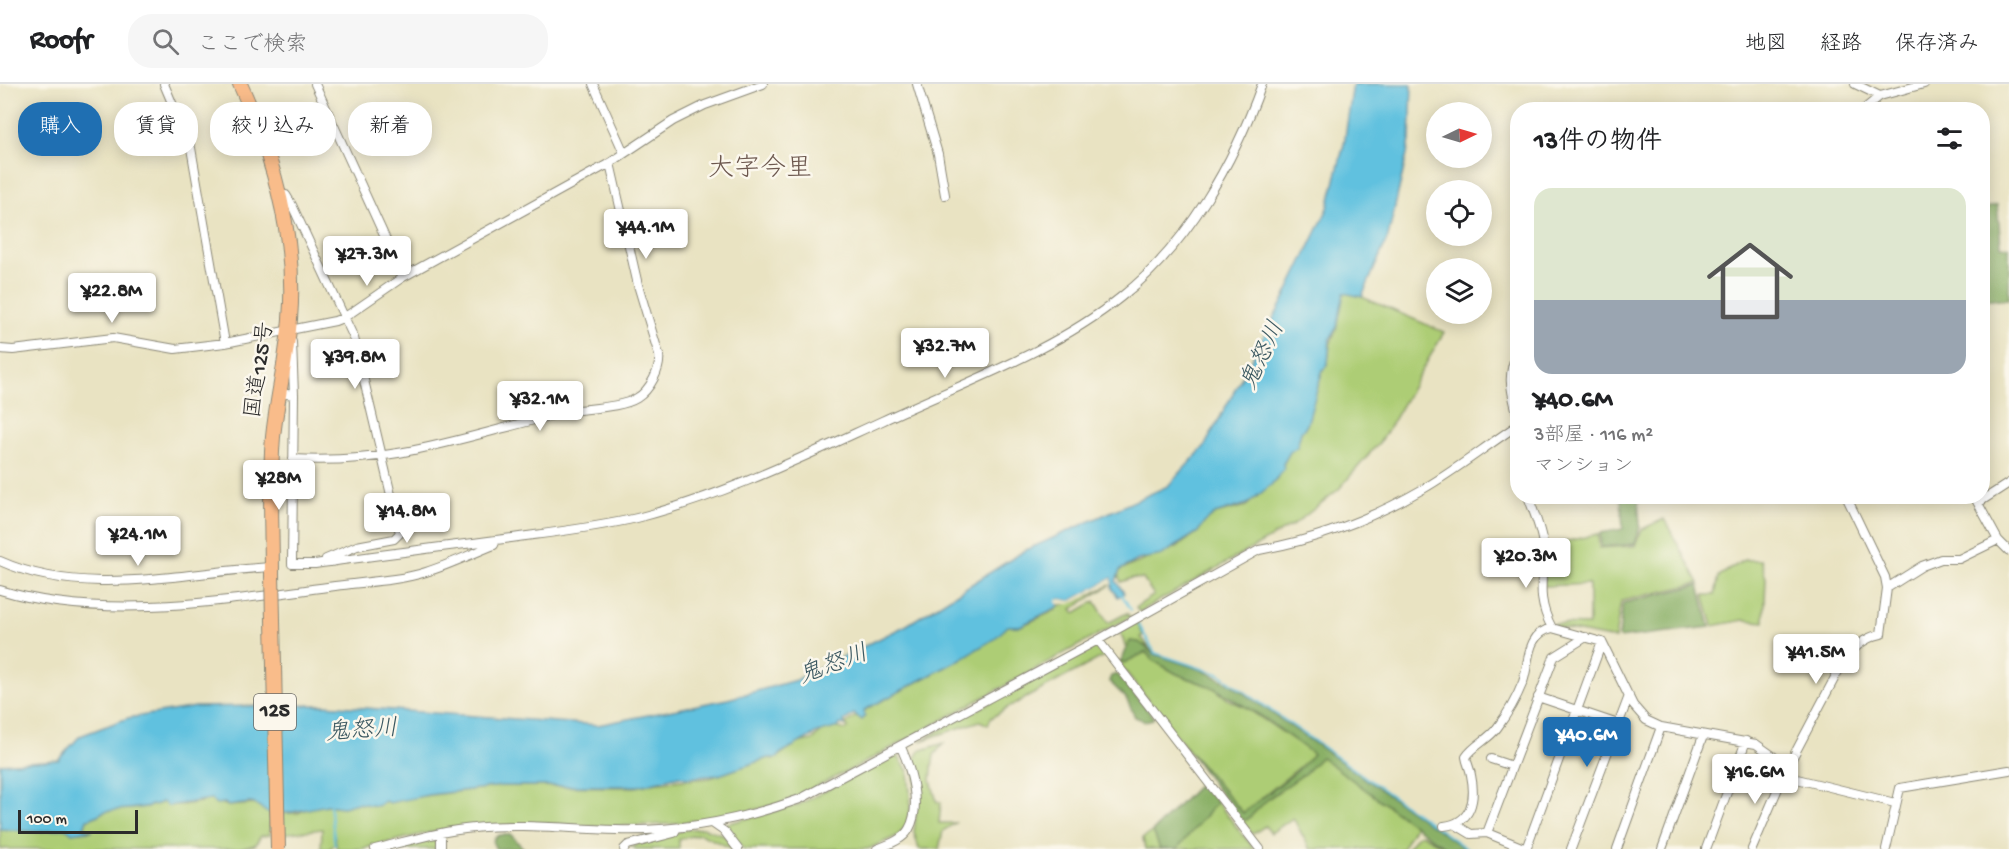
<!DOCTYPE html>
<html lang="ja">
<meta charset="utf-8">
<style>
:root{--surface:#fff;--page:#f6f6f6;--text:#202124;--muted:#757577;--line:#e0e0e0;--accent:#1f6fb2}
body{margin:0;font-family:"Gochi Hand","Klee One",sans-serif;background:var(--page);color:var(--text);height:100vh;display:flex;flex-direction:column;font-size:22px;white-space:nowrap}
*{box-sizing:border-box;margin:0}
p{font-size:20px;color:var(--muted)}
.icon{flex:none;width:33px;height:33px;fill:none;stroke:currentColor;stroke-width:2;stroke-linecap:round;stroke-linejoin:round}
.map{position:relative;flex:1;overflow:hidden}
.panel{position:absolute;left:1510px;top:18px;width:480px;height:402px;display:flex;flex-direction:column;background:var(--surface);border-radius:24px;box-shadow:0 3px 15px #0003}
.panel>*{flex:none}
.top-card{position:absolute;left:18px;top:18px;width:570px;height:54px;display:flex;gap:12px}
.needle{width:39px;rotate:85deg}
.controls{position:absolute;left:1426px;top:18px;display:grid;gap:12px}
.controls a{display:grid;place-items:center;width:66px;height:66px;border-radius:50%;background:var(--surface);box-shadow:0 3px 15px #0003;font-size:30px}
.scale{position:absolute;left:18px;bottom:15px;width:120px;box-sizing:border-box;padding-left:6px;border:3px solid #2b2b2b;border-top:0;font-size:16px;line-height:21px;white-space:nowrap;color:#2b2b2b;-webkit-text-stroke:4px #fbf7ec;paint-order:stroke}
.price{position:absolute;translate:-50% -51px;padding:0 14px;border-radius:6px;background:#fff;color:#222;font-size:20px;line-height:39px;filter:drop-shadow(0 2px 3px #0008)}
.price::after{content:'';position:absolute;left:50%;top:36px;width:18px;height:14px;margin-left:-9px;background:inherit;clip-path:polygon(0 0,100% 0,50% 100%)}
.price.active{background:var(--accent);color:#fff}
ul{padding:0;list-style:none}
li{display:grid;align-content:center;gap:12px;height:318px;padding:0 24px}
li span{display:grid;place-items:center;height:186px;border-radius:18px;color:#555}
li>.icon{margin-inline-start:auto}
span .icon{width:108px;height:108px;fill:#fffc;stroke-width:1}
li b{font-size:26px}
h2{display:flex;justify-content:space-between;align-items:center;height:72px;padding:0 24px;font-size:26px}
.pill{padding:0 21px;border-radius:24px;background:var(--surface);box-shadow:0 3px 15px #0003;font-size:21px;line-height:54px}
.pill.active{background:var(--accent);color:#fff}
header{display:flex;align-items:center;gap:36px;box-sizing:border-box;height:84px;padding:0 30px;background:var(--surface);border-bottom:2px solid var(--line)}
header strong{font-size:28px}
nav{display:flex;gap:33px;margin-inline-start:auto;font-size:21px}
.search{width:420px;height:54px;background:var(--page);display:flex;align-items:center;gap:15px;box-sizing:border-box;padding:0 21px;border-radius:24px;color:var(--muted);font-size:22px}
.map>svg:first-child{display:block}
.green{fill:#adcd75;stroke:#6c7c50;stroke-width:1.5}
.forest{fill:#8ab066;stroke:#5a6e48;stroke-width:1.5}
.water{fill:#61c1df;stroke:#467685;stroke-width:1.5}
.pier{fill:#e9e3c2}
.lines{fill:none;stroke-linecap:round;stroke-linejoin:round}
.stream{stroke:#61c1df;stroke-width:2}
.minor-casing{stroke:#8a8776;stroke-width:10}
.trunk-casing{stroke:#8a8776;stroke-width:16}
.minor{stroke:#fff;stroke-width:8}
.trunk{stroke:#f9bc8a;stroke-width:14}
.trunk-bridge-casing{stroke:#8a8776;stroke-width:16;stroke-linecap:butt}
.trunk-bridge{stroke:#f9bc8a;stroke-width:14}
.labels{text-anchor:middle;dominant-baseline:central;stroke-width:5;stroke-linejoin:round;paint-order:stroke}
.shield{fill:#fbf7ec;stroke:#696865;stroke-width:1.5}
.shield-label{font-size:21px;font-weight:bold;fill:#2b2b2b}
.street-label{font-size:22px;fill:#2b2b2b;stroke:#fbf7ec}
.water-label{font-size:24px;font-style:italic;fill:#3b5861;stroke:#fbf7ec}
.quarter-label{font-size:26px;fill:#6d584f;stroke:#fbf7ec}
</style>
<header>
<strong>Roofr</strong>
<div class="search"><svg class="icon" aria-label="search" viewBox="0 0 24 24"><circle cx="10" cy="10" r="6"/><path d="M15 15l6 6"/></svg>ここで検索</div>
<nav><a>地図</a><a>経路</a><a>保存済み</a></nav>
</header>
<div class="map">
<svg width="2009" height="765" viewBox="0 0 2009 765">
<rect width="100%" height="100%" fill="#fbf7ec"/>
<filter id="ink" filterUnits="userSpaceOnUse"><feTurbulence type="fractalNoise" baseFrequency=".0167" numOctaves="2"/><feDisplacementMap in="SourceGraphic" scale="12" xChannelSelector="R" yChannelSelector="G"/><feConvolveMatrix kernelMatrix="1 2 1 2 8 2 1 2 1" color-interpolation-filters="sRGB"/></filter>
<filter id="wash" filterUnits="userSpaceOnUse"><feTurbulence type="fractalNoise" baseFrequency=".008" numOctaves="4" result="noise"/><feDisplacementMap in="SourceGraphic" scale="24" xChannelSelector="R" yChannelSelector="G"/><feGaussianBlur stdDeviation="1.35" result="paint"/><feColorMatrix in="noise" values="0 0 0 0 0 0 0 0 0 0 0 0 0 0 0 0 0 1.4 0 .05"/><feComposite in="paint" operator="in"/></filter>
<g filter="url(#wash)">
<rect width="100%" height="100%" fill="#e9e3c2"/>
<path class="green" d="M1344,208L1362,213L1444,248L1383,354L1339,405L1295,440L1139,528L1136,523L1154,511L1143,495L1132,494L1121,498L1118,491L1120,486L1177,463L1198,448L1204,439L1215,430L1246,422L1276,396L1289,368L1297,362L1301,348L1307,341L1322,288L1328,279L1330,261L1337,243Z
M1664,435L1699,499L1621,517L1615,555L1555,543L1554,540L1589,541V500L1544,502L1547,462L1598,450L1599,464L1635,462L1642,445Z
M1744,476H1761L1766,494L1764,538L1744,536L1713,542L1704,511H1715L1719,492Z
M1110,501L1072,525L1075,529L1095,517L1108,539L1127,529L1130,533L860,681L783,719L728,732L671,740L600,743L539,739L431,748L361,765H337L334,750L335,761L331,762V765H321L322,745L282,750V729H298L311,723L327,721L343,723L357,719L377,722L384,717L502,702L636,703L658,698L710,694L768,674L774,675L797,659L812,656L824,646L835,643L846,646L848,644L846,639C855,633 862,628 870,623L959,576L1008,542H1021L1056,526L1057,522L1077,517Z
M1136,537L1143,551L1141,553L1154,570L1147,562L1130,558L1127,567L1120,547Z
M1094,562L1100,563L1106,571L1007,624L991,634L988,641L980,637L920,657Z
M1145,568L1154,577L1177,590L1214,604L1229,616L1245,623L1310,667L1313,670L1312,673L1243,729L1185,662L1118,578Z
M944,659L934,671L932,684L931,697L937,718H941L939,739H955L943,747L939,765H919L914,748L917,723L914,676L919,667Z
M894,671L898,672L908,687L911,721L907,742L897,752L868,765H744L722,741L798,721Z
M1321,672L1416,740L1402,765H1310L1293,734L1271,749L1265,742L1253,750L1239,735L1304,690Z
M211,715L228,722L256,720L270,729V751L261,752L255,761L240,765H0V745L39,748L66,744L78,748L90,747L84,744L87,735C96,734 100,728 109,726C127,723 146,725 163,718C174,724 199,719 211,715Z
M1217,718L1254,765H1177L1178,762Z
M703,744L724,751L733,765L700,750L679,755V765H636L631,762L684,746Z
M1153,747L1160,765H1145L1143,754Z
M1421,750L1448,765H1407L1416,752Z
M430,755L436,758L438,765H391Z"/>
<path class="forest" d="M1997,121L2001,162L2009,163V215H1983V125Z
M1621,413H1638L1640,442L1635,460L1601,463L1600,449L1623,445Z
M1699,501L1710,543L1619,554L1623,519Z
M1130,557L1139,558L1154,570L1202,586L1229,599L1465,765H1449L1434,756L1321,673L1304,690L1270,713L1247,736L1239,735L1185,662L1243,729L1296,688L1313,670L1264,634L1214,604L1177,590L1154,577L1146,568L1124,579L1121,578Z
M1117,590L1153,632V635L1145,637L1135,633L1126,614L1109,597L1111,592Z
M1202,698L1217,718L1177,765H1160L1153,747Z
M500,751H511L524,765H496L493,759L494,754Z"/>
<path class="water" d="M1353,0H1412L1410,57L1388,153L1362,213L1344,209L1337,243L1330,255L1328,279L1322,288L1307,341L1301,348L1297,363L1290,368L1283,380L1284,385L1271,401L1247,420L1215,430L1204,439L1198,448L1162,471L1138,476L1120,486L1116,497L1124,509L1118,513L1112,504V494L1071,517L1060,515L1057,517L1059,522L1056,524L1020,542H1008L994,555L959,576L870,623L864,626L865,633L862,636L854,630L844,637L845,641L840,640L839,643L817,649L781,669L778,674H768L719,691L686,694L679,692L639,702H502L428,711L389,719L385,717L377,722L357,719L343,723L327,721L288,729L266,728L256,720L250,719L228,722L225,719L216,720L211,715L168,722L163,718C146,725 125,725 107,727C99,728 96,734 87,735L84,744L93,746L72,749L66,744L39,748L0,745V680L58,676L80,652L128,634L196,623L324,621L598,641L728,615L796,596L907,541L1024,467L1168,402L1204,363L1284,215L1328,124L1344,60Z"/>
<path class="pier" d="M1112,494V500L1103,501L1086,513L1070,520H1057V516L1061,515L1071,517Z"/>
<g class="lines">
<path class="stream" d="M1120,508L1131,526
M1139,541L1155,569L1221,591L1467,765
M330,721L335,761"/>
</g>
</g>
<g filter="url(#ink)">
<g class="lines">
<defs>
<path id="minor" d="M164,0L191,64L225,259
M315,0L403,193
M593,0L624,69
M917,0L938,70L945,111
M1855,0L1880,12
M1863,26L1880,12L1924,0
M278,111H286L292,121L354,254L400,449L394,455L357,462L326,475
M292,258L294,311
M0,265L13,266L113,254L175,265L225,259L335,237L345,233L403,193L610,79L673,37L705,21L763,0
M1518,266C1506,293 1511,305 1518,333
M279,309L294,311L292,480H315C378,471 441,463 504,455C548,449 594,444 637,434C723,412 803,373 882,337C963,299 1051,269 1121,213C1188,161 1234,78 1262,0
M293,375C396,381 469,351 566,328C586,324 621,324 637,314C650,306 661,285 659,271L638,201L610,79
M1528,412C1533,427 1542,446 1543,462C1544,495 1535,512 1552,544
M1974,412L1998,456L2009,467
M1978,419L2009,399
M0,477C84,515 185,488 272,483
M1887,504L1922,482L1941,475H1959L1998,456
M0,506C104,538 229,516 335,502C364,498 398,497 426,488C449,481 471,470 494,461L496,456
M1098,556L1260,765
M1538,613L1618,640
M1491,675L1512,682
M712,739L725,748L738,765
M1456,741L1471,750L1487,749L1526,765
M1444,742C1472,739 1476,715 1471,691C1470,684 1467,680 1466,673C1474,661 1489,655 1497,644C1506,632 1517,613 1523,598C1530,579 1525,550 1552,544L1602,558L1633,621L1646,636L1661,643L1756,660L1773,672L1785,688L1797,695L1895,719
M441,749V765
M1487,749L1554,573L1586,553
M375,765C408,757 440,747 474,744C522,739 568,745 616,746C679,748 741,736 800,715L1098,556L1259,466C1315,456 1373,434 1423,405C1456,386 1486,362 1518,341
M624,765L628,761L674,749L677,744
M877,765C887,761 903,756 909,745C922,722 911,685 901,663
M1526,765L1602,558
M1571,765L1629,612
M1617,765L1661,643
M1662,765L1703,652
M1706,765L1746,657
M1752,765L1785,688L1842,580C1852,565 1863,554 1881,550L1887,504L1885,493L1846,412
M1886,765L1900,704L2009,686"/>
<path id="trunk" d="M240,0C273,72 297,155 290,235C287,275 277,313 273,353C269,399 272,444 272,490"/>
</defs>
<use href="#minor" class="minor-casing"/>
<use href="#trunk" class="trunk-casing"/>
<use href="#minor" class="minor"/>
<use href="#trunk" class="trunk"/>
<defs>
<path id="trunk-bridge" d="M272,490L278,765"/>
</defs>
<use href="#trunk-bridge" class="trunk-bridge-casing"/>
<use href="#trunk-bridge" class="trunk-bridge"/>
</g>
</g>
<g class="labels">
<rect class="shield" x="254" y="610" width="42" height="36" rx="4.5"/>
<g class="shield-label">
<text x="275" y="628">125</text>
</g>
<g class="street-label">
<text transform="translate(261 286) rotate(-82)">国道125号</text>
</g>
<g class="water-label">
<text transform="translate(1264 272) rotate(-65)">鬼怒川</text>
<text transform="translate(834 582) rotate(-20)">鬼怒川</text>
<text transform="translate(362 648) rotate(-4)">鬼怒川</text>
</g>
<g class="quarter-label">
<text x="760" y="86">大字今里</text>
</g>
</g>
</svg>
<div class="controls">
<a><svg class="needle" viewBox="-14 -14 28 28"><path d="M0-13l5 13h-10z" fill="#e53935"/><path d="M0 13l5-13h-10z" fill="#757577"/></svg></a>
<a><svg class="icon" aria-label="locate" viewBox="0 0 24 24"><circle cx="12" cy="12" r="6"/><path d="M12 2v4M12 18v4M2 12h4M18 12h4"/></svg></a>
<a><svg class="icon" aria-label="layers" viewBox="0 0 24 24"><path d="M12 4l9 5-9 5-9-5zM3 14l9 5 9-5"/></svg></a>
</div>
<div class="scale">100 m</div>
<b class="price" style="left:646px;top:176px">¥44.1M</b>
<b class="price" style="left:367px;top:203px">¥27.3M</b>
<b class="price" style="left:112px;top:240px">¥22.8M</b>
<b class="price" style="left:945px;top:295px">¥32.7M</b>
<b class="price" style="left:355px;top:306px">¥39.8M</b>
<b class="price" style="left:540px;top:348px">¥32.1M</b>
<b class="price" style="left:279px;top:427px">¥28M</b>
<b class="price" style="left:407px;top:460px">¥14.8M</b>
<b class="price" style="left:138px;top:483px">¥24.1M</b>
<b class="price" style="left:1526px;top:505px">¥20.3M</b>
<b class="price" style="left:1816px;top:601px">¥41.5M</b>
<b class="price active" style="left:1587px;top:684px">¥40.6M</b>
<b class="price" style="left:1755px;top:721px">¥16.6M</b>
<div class="top-card">
<a class="pill active">購入</a>
<a class="pill">賃貸</a>
<a class="pill">絞り込み</a>
<a class="pill">新着</a>
</div>
<section class="panel">
<h2>13件の物件<svg class="icon" aria-label="filters" viewBox="0 0 24 24"><path d="M4 7h16M4 17h16"/><circle cx="9" cy="7" r="2"/><circle cx="15" cy="17" r="2"/></svg></h2>
<ul>
<li><span style="background:linear-gradient(#dfe7d0 60%,#9aa5b1 0)"><svg class="icon" aria-label="home" viewBox="0 0 24 24"><path d="M3 11l9-7 9 7M6 9v11h12V9"/></svg></span><div><b>¥40.6M</b><p>3部屋 · 116 m²</p><p>マンション</p></div></li>
</ul>
</section>
</div>
